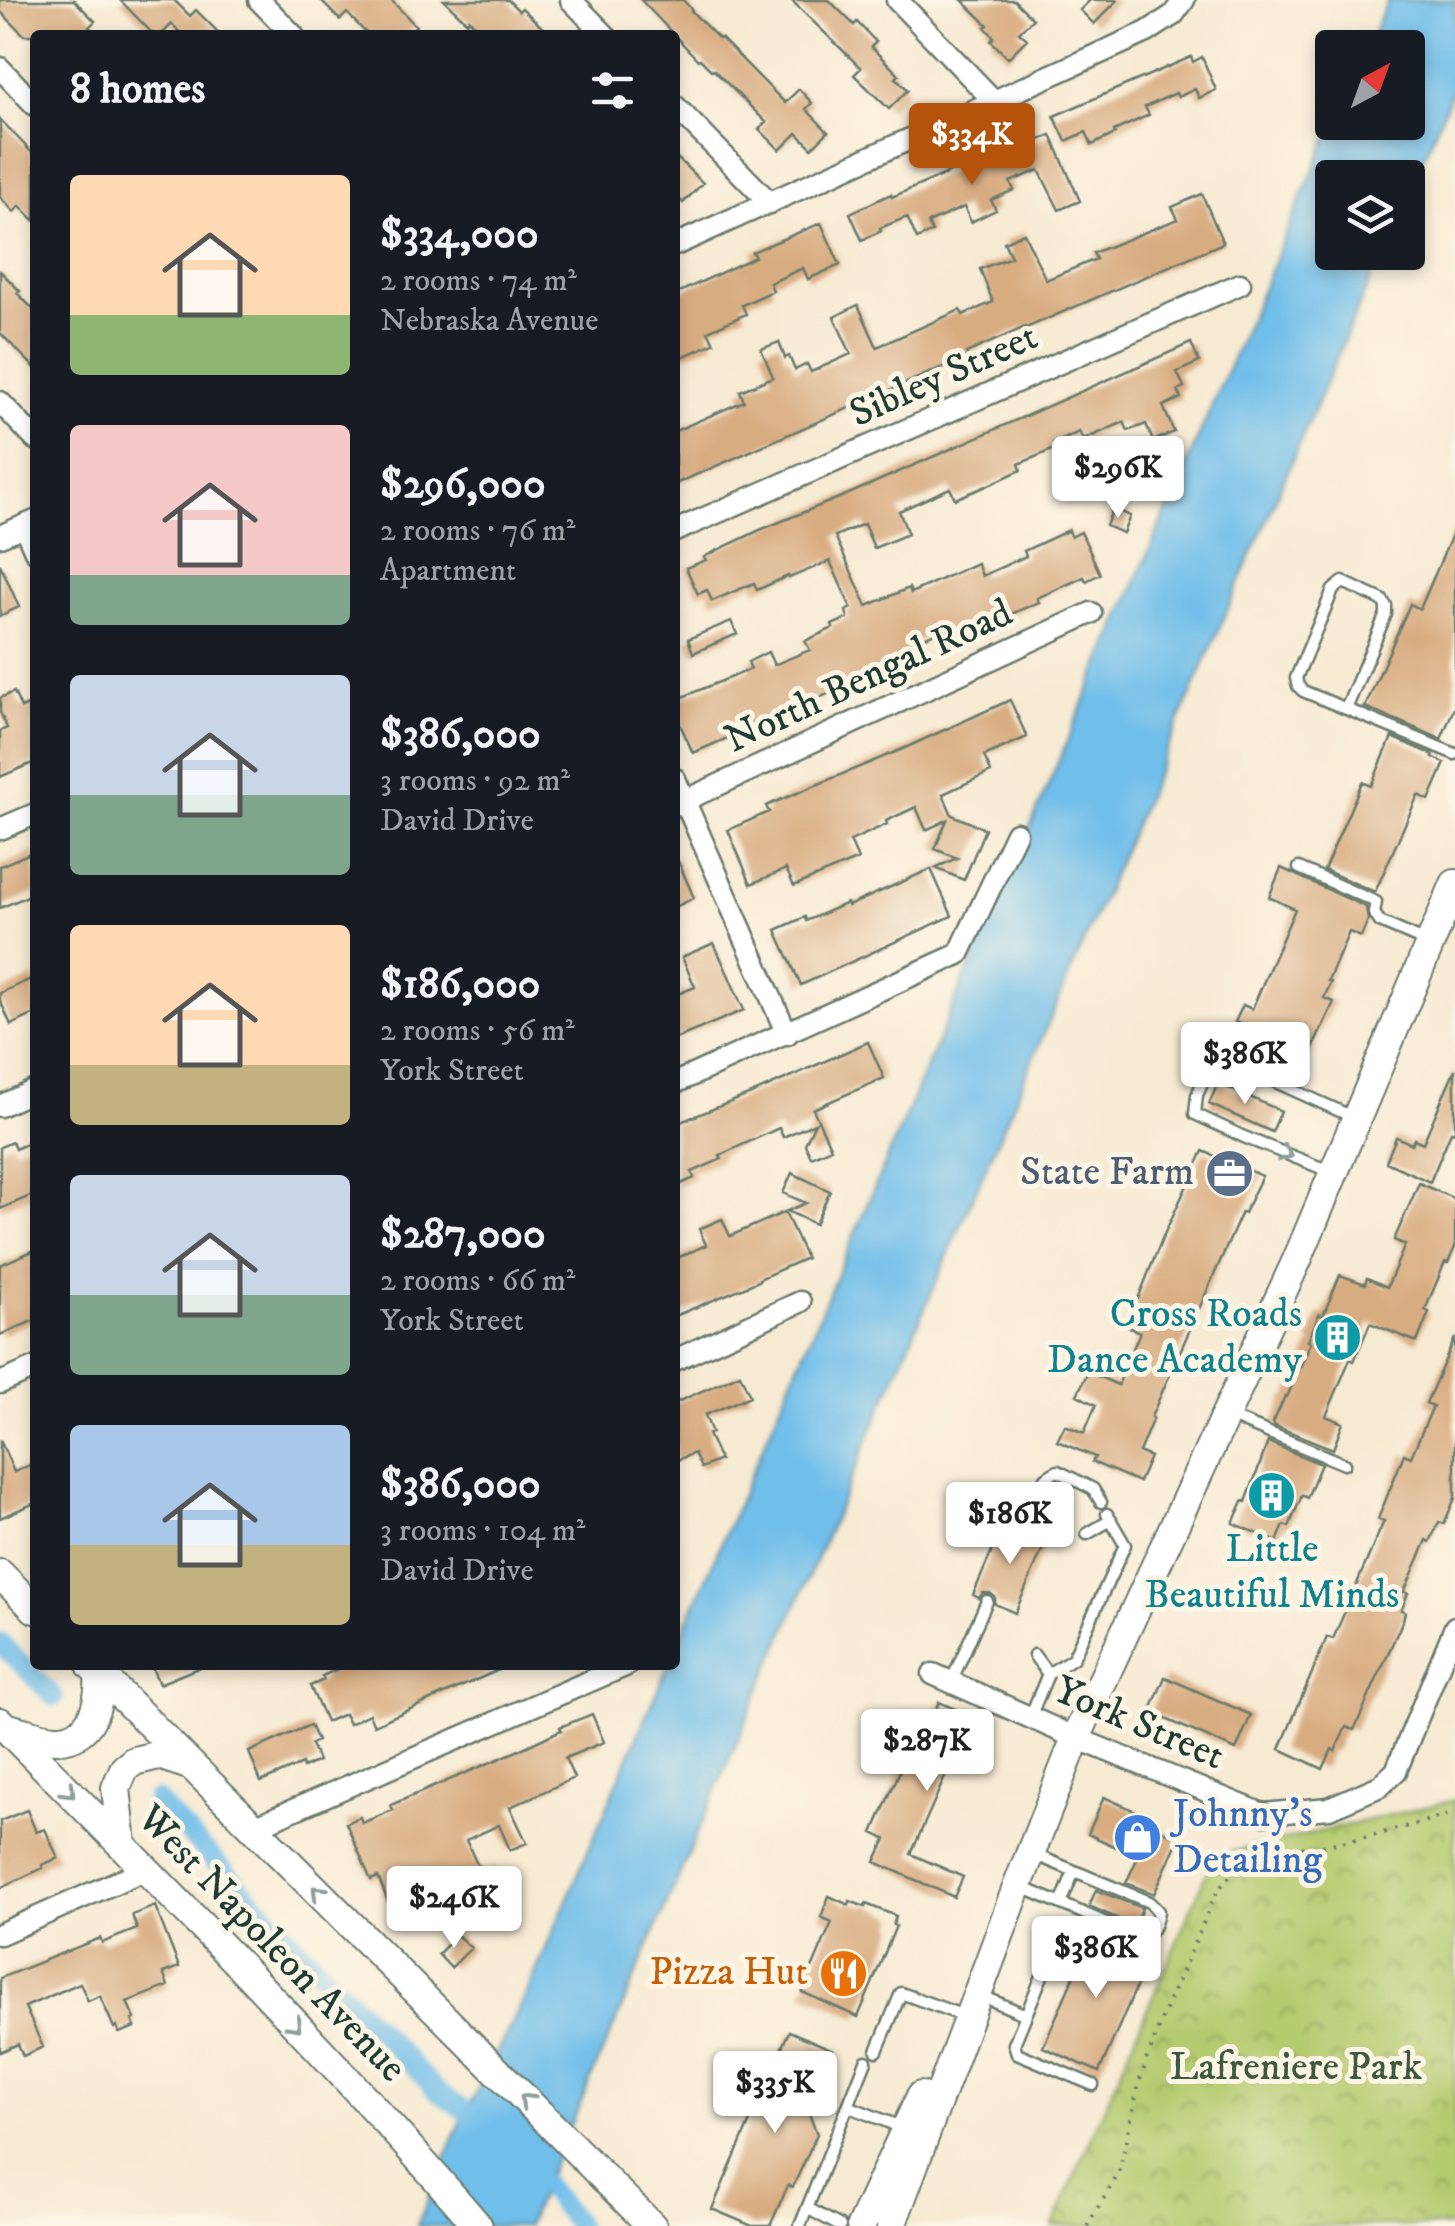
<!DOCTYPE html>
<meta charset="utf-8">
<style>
:root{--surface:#171b24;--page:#242831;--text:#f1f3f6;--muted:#9ea1a6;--accent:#b45309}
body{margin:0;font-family:"IM FELL DW Pica",serif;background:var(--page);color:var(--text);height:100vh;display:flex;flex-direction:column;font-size:38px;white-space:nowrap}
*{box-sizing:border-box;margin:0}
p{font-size:32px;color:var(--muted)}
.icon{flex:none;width:55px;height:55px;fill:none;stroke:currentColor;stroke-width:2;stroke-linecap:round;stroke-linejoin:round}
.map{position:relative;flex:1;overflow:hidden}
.panel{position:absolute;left:30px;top:30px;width:650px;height:1640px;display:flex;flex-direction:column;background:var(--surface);border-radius:10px;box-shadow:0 5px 15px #0003}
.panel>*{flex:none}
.needle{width:65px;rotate:41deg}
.fabs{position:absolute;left:1315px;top:30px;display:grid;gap:20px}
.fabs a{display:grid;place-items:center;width:110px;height:110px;border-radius:10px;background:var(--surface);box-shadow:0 5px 15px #0003;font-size:50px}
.price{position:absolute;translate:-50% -85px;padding:0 22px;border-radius:10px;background:#fff;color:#222;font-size:32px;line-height:65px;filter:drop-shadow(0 2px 5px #0008)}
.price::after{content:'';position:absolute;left:50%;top:60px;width:30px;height:22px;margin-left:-15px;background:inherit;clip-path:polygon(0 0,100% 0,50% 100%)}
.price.on{background:var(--accent);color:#fff}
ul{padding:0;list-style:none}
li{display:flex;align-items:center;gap:30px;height:250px;padding:0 40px}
li span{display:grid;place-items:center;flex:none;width:280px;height:200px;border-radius:10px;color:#555}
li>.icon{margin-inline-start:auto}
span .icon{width:120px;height:120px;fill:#fffc;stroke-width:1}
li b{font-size:42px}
h2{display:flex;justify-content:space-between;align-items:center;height:120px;padding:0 40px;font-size:42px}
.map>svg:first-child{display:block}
.park{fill:url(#park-crowns);stroke:#6a8452;stroke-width:2.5}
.water{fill:#6fbeea;stroke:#477e8f;stroke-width:2.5}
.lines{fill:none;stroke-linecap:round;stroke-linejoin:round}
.canal{stroke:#6fbeea;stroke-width:20}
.building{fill:#d8ac81}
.lane-casing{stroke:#6b7a6c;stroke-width:15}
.street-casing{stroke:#6b7a6c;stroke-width:25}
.secondary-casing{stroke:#6b7a6c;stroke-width:32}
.path{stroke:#6b7a6c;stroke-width:4;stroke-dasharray:2.5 8;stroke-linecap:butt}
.lane{stroke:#fff;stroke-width:10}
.street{stroke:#fff;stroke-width:20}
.secondary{stroke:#fff;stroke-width:28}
.oneway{stroke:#8f9e9a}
.labels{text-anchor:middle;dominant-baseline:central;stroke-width:10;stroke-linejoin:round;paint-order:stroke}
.street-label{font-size:40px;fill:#1f3d34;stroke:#fcf5e5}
.service-label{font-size:40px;fill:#4e5e75;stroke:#fcf5e5;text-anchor:end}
.culture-label{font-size:40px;fill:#0d838f;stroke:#fcf5e5;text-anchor:end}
.shop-label{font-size:40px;fill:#366cbe;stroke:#fcf5e5;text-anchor:start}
.food-label{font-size:40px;fill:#c56008;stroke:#fcf5e5;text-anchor:end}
.park-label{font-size:40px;fill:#3d5940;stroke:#fcf5e5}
</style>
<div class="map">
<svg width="1455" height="2226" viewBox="0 0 1455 2226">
<defs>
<pattern id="park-crowns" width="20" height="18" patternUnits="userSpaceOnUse" patternTransform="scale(2.5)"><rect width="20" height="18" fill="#b5cb6f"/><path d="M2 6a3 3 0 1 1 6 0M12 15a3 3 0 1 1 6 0" fill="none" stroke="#93a65c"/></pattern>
</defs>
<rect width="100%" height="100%" fill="#fcf5e5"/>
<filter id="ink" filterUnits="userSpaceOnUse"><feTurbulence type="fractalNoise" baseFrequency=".01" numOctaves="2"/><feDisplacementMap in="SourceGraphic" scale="20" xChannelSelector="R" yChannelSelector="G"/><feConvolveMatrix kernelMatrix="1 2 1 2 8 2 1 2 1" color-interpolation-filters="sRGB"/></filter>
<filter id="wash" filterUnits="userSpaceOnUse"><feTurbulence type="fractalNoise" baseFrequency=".0048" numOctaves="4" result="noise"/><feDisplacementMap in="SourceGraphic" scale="40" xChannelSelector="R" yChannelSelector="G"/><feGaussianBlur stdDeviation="2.25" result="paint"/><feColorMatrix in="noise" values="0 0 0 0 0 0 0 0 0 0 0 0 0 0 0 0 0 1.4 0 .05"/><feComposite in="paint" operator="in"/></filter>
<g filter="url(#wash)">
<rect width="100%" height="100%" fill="#f7ead3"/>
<path class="park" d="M1455,1800V2226H1053L1214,1856Z"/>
<path class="water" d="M1388,0H1455V85L1408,194V178H1332V252L1382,253L577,2111L553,2162L527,2226H417L462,2119L523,2002L668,1665H675V1650L1334,123L1408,122V48L1367,47Z"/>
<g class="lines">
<path class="canal" d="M0,1643L54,1697
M156,1800L436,2090L486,2126
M529,2166L578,2226"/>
</g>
<g id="blocks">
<path class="building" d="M0,0H74L95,21L89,27L97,35H24L0,11Z
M120,0H174L190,16L196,10L221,35H182L172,24L161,35H154Z
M320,0H391L416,26L407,35H368L347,13L340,20Z
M444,0H508L519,11L522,8L550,35H485L469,19L467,22Z
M641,0H683L692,10L691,11L719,39L721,38L785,103L799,89L812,103L806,109L828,132L812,148L797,133L780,150L759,129L766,122L714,70L712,71L700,59L698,60Z
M791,0H829L854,25L857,22L876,42L871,47L899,75L896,78L908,90L889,109L854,75L861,68Z
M962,0H1014L1033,19L1019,32L1027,39L1008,58L991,41L994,37L985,27L988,25Z
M1090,0H1118L1094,24L1080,10Z
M1191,57L1193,62L1202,57L1216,90L1199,98L1195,89L1178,97L1176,93L1145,107L1149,115L1114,131L1115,134L1092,145L1086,132L1066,141L1054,116Z
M0,119L35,156V221L20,206L14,212L0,197Z
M1028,133L1032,143L1051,135L1080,201L1059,210L1039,170L1010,182L1014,190L991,200L996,210L971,222L964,207L928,223L932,232L917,239L907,217L880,228L881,231L862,240L850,213L891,194L892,197L948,173Z
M675,156L703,183L683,203L675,195Z
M1202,194L1223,243L1026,328L1025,327L966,353L968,356L675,484V431L744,401L740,391L773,377L761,349L779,342L785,358L789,356L795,370L807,364L811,372L851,354L834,317L858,305L877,347L960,310L963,315L993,302L980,269L1011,257L1004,242L1024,233L1046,280L1096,259L1093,253L1178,219L1172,207Z
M821,223L840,265L808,279L803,268L770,283L773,291L742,305L746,314L708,331L714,343L675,360V294L755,257L752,252Z
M0,271L20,291L17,293L35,311V368L0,333Z
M1191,343L1199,362L1177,372L1184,387L1178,390L1181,398L1163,406L1174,432L1153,441L1146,424L1128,431L1124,422L1083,440L1079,432L1053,444L1054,449L1019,464L1021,470L982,488L955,499L950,488L899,511L908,534L874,548L864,524L835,536L867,606L909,588L911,593L977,563L982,576L1026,556L1024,551L1069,530L1071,537L1081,532L1100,574L1086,581L1084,577L1037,598L1039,602L1004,617L1003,613L956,633L958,637L943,644L937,632L905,646L910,656L829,690L830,693L816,699L796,707L794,704L765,717L745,726L746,730L693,753L675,713V700L751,669L748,662L768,652L774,665L810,650L805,641L833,628L832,625L848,618L846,611L851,608L830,561L789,578L788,576L757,590L754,583L712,601L707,590L698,594L686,568L706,560L704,557L724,547L760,530L851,493Z
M1113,508L1130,516L1123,533L1106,526Z
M1455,528V706L1441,739L1365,707L1410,604L1420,609Z
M0,564L19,607L0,616Z
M731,621L737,634L693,653L688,639Z
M14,692L21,708L35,702V762L0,777V731L7,728L0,712V698Z
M1010,700L1027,737L984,756L991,772L943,794L952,815L985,829L964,880L935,868L957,858L935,849L947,820L926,830L916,807L886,821L887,824L850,841L858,859L794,886L786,869L751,884L728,830L769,812L766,806L905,748Z
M1392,737L1434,755L1433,757L1445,763L1429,800L1418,795L1375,892L1324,870L1362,782L1371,786Z
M35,851V893L0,908V866Z
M675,854L694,898L675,907Z
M1281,868L1366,907L1368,920L1361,937L1349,932L1328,981L1331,982L1324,998L1334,1002L1301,1073L1235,1044L1243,1025L1235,1022L1243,1005L1252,1009L1295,909L1269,897Z
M931,869L952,916L801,985L776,930L805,917L806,921L847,903L848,906Z
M714,943L744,1010L675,1039V995L695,987L682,957Z
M35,977V1014L11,1025L0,1000V993Z
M868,1042L884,1078L813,1109L831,1148L811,1157L805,1144L815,1123L783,1137L779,1128L720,1155L722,1159L692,1172L694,1178L675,1187V1124L756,1092Z
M1455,1069V1133L1451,1132L1430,1182L1386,1162L1396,1137L1412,1144L1414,1139L1423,1143Z
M1218,1083L1281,1111L1272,1132L1209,1104Z
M35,1140V1194L0,1209V1147L12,1142L15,1149Z
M1203,1151L1262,1176L1244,1213L1242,1212L1151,1417L1153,1418L1139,1452L1150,1457L1139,1482L1092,1462L1095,1457L1057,1441L1065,1425L1084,1433L1096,1405L1077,1395L1088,1372L1118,1385L1140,1332L1127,1326L1162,1239Z
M792,1173L830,1191L815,1224L787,1211L806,1203L783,1193Z
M1419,1183L1455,1199V1247L1448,1263L1445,1262L1425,1310L1429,1312L1417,1342L1370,1323L1354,1361L1350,1359L1326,1416L1343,1423L1333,1449L1275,1426L1273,1423L1285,1396L1287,1397L1311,1342L1308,1341L1319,1314L1323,1316L1340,1275L1365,1284L1367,1278L1387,1287L1405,1245L1394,1240Z
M785,1212L806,1258L759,1279V1281L675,1316V1259L706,1245L699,1229L722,1219L730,1236Z
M35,1250V1320L0,1335V1265Z
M1455,1338V1498L1444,1524L1439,1522L1430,1542L1427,1540L1404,1592L1408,1593L1401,1610L1405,1612L1403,1620L1354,1730L1346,1727L1335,1751L1332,1749L1323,1769L1280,1749L1327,1637L1333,1639L1384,1521L1378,1519L1404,1454L1411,1457L1433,1406L1426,1403Z
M740,1374L750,1396L705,1415L712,1433L708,1434L720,1460L701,1468L694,1453L675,1461V1403Z
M0,1440L14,1472L35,1463V1503L0,1518Z
M1268,1442L1321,1464L1307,1498L1302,1495L1289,1527L1284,1525L1277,1542L1233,1523L1243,1501L1246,1502Z
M1005,1521L1012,1524V1531L1017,1535H1024L1028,1531L1047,1539L1015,1613L995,1604V1597L990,1593H983L979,1598L973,1595Z
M151,1665H203V1666L159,1684Z
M347,1665H510L374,1725L369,1714L349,1724L344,1714L326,1722L310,1686L324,1680L322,1676Z
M1165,1677L1251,1715L1236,1750L1150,1712Z
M939,1702L991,1725L985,1740L989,1742L982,1757L978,1755L972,1770L952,1761L911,1854L963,1877L954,1897L875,1862L886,1839L873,1833L909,1750L917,1754Z
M592,1714L604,1742L565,1758L574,1778L510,1807L527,1843L510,1850L499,1825L466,1840L481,1873L494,1868L505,1893L485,1901L489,1910L446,1929L426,1889L389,1904L378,1877L371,1880L346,1823L360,1817L362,1823L393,1810L391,1805L517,1751L561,1730L560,1727Z
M310,1725L317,1741L311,1744L318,1761L303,1768L302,1764L261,1782L249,1752Z
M1104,1797L1142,1814L1140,1821L1179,1838L1154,1894L1126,1883L1138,1857L1088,1834Z
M27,1810L36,1832L45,1829L58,1858L42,1865L43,1868L0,1888V1821Z
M1096,1890L1142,1908L1135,1926L1089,1906Z
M829,1896L849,1905L850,1901L865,1907L866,1904L896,1916L893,1925L896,1926L858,2017L802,1992L832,1922L821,1917Z
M155,1906L179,1967L163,1973L168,1986L127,2002L135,2019L132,2020L135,2027L119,2033L117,2026L114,2028L100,1996L88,2001L80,1983L25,2007L43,2047L23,2056L18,2044L0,2052V1978L100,1938L102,1943L137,1929L132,1915Z
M1095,1928L1128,1942L1126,1948L1149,1958L1099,2072L1043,2047Z
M457,1935L471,1948L451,1968L438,1954Z
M789,2031L833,2050L807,2109L817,2134L793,2187L788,2185L770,2226H752L712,2209Z"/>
</g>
</g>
<g filter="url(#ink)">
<use href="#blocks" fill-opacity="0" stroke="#6b7a6c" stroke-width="2.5"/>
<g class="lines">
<defs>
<path id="lane" d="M1346,709L1386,614V606L1382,600L1343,582L1333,590L1296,678L1298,686L1303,691L1455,754
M1299,868L1376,902L1374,913L1380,922L1429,943
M1329,1171L1244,1137L1195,1114L1197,1095L1209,1068L1238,1065L1355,1118
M1226,1415L1344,1464
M1020,1527C1030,1506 1035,1480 1058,1471L1093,1489L1101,1502
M1087,1534L1111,1520
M1034,1655L1048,1674
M951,1682L987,1601
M1030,1717L1048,1674L1073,1658L1125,1545L1107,1514
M1019,1886L1144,1939C1153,1931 1156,1923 1158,1911L1149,1902L1031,1853
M1061,1904L1074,1871
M1061,1930L1014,2044L1017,2053L1093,2085
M980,1995L1026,2015
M877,2051L901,1993L967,2017
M848,2106L903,2128
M807,2208L840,2226
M800,2226L866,2061"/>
<path id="street" d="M259,0L293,35
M571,0L605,35
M897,0L994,101
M0,68L35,105
M675,106L770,203
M675,245L1147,32L1173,15L1184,0
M0,402L35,439
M24,526L35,551
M675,531L1240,284
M0,536L35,521
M675,779L787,1034
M675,805L1091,613
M0,829L35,814
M675,1083L959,954L1016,833
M0,1106L35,1090
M675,1360L800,1302
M0,1383L35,1368
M933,1674L1076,1738L1263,1814L1329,1808L1380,1786L1396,1771L1455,1627
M254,1827L627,1665
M0,1934L146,1869"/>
<path id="secondary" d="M0,1574L35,1609
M91,1665L652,2226
M0,1722C163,1886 327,2050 478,2226
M7,1728C22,1731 40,1738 55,1739C92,1741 101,1702 99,1673
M122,1845L116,1788L124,1769L134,1761L159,1755L192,1766
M861,2226L921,2096
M891,2226L1018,1885L1076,1738L1297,1260L1455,884"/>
</defs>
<use href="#lane" class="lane-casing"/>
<use href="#street" class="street-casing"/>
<use href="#secondary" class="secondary-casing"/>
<path class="path" d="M1087,2226L1119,2173L1139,2083L1166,2007L1218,1890L1237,1868L1259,1852L1282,1848L1317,1847L1375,1835L1455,1813"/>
<use href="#lane" class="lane"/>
<use href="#street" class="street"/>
<use href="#secondary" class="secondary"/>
</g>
<defs><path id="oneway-chevron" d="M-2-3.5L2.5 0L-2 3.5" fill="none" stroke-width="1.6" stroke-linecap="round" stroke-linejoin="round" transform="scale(2.5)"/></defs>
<g class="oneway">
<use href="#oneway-chevron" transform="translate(1286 1154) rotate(21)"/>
<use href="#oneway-chevron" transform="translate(69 1791) rotate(45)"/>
<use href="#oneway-chevron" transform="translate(318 1892) rotate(-135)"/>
<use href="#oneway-chevron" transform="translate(295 2025) rotate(47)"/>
<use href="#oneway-chevron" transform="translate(526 2100) rotate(-135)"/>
</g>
</g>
<defs>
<symbol id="office-disc" viewBox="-11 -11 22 22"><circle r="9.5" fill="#5c6f8a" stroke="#fcf5e5"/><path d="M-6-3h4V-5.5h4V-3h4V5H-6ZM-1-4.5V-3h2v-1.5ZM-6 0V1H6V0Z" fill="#fff"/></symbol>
<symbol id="building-disc" viewBox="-11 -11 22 22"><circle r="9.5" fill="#0f9aa8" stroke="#fcf5e5"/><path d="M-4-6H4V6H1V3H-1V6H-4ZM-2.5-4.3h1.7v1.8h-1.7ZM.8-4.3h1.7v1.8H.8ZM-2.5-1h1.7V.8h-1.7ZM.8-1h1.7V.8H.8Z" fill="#fff"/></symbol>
<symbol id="shop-disc" viewBox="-11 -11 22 22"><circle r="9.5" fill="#3f7fe0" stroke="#fcf5e5"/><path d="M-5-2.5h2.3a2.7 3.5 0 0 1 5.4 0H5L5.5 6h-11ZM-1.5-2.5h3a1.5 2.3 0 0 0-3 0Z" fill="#fff"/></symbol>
<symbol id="restaurant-disc" viewBox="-11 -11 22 22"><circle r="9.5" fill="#e8710a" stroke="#fcf5e5"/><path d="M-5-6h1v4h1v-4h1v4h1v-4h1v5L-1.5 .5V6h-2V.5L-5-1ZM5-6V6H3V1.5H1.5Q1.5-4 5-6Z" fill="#fff"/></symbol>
</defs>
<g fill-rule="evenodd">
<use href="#office-disc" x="1202" y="1146" width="55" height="55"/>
<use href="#building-disc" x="1310" y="1310" width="55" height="55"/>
<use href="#building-disc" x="1244" y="1468" width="55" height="55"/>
<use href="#shop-disc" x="1110" y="1810" width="55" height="55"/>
<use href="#restaurant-disc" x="816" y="1946" width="55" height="55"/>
</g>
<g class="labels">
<g class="street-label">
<text transform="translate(944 376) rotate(-24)">Sibley Street</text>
<text transform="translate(869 677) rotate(-25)">North Bengal Road</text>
<text transform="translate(1139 1724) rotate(23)">York Street</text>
<text transform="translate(271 1944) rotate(46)">West Napoleon Avenue</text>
</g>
<g class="service-label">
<text x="1194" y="1173">State Farm</text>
</g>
<g class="culture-label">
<text x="1302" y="1315">Cross Roads<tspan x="1302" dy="46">Dance Academy</tspan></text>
<text x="1272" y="1550" text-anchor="middle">Little<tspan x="1272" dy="46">Beautiful Minds</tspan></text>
</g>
<g class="shop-label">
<text x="1173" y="1815">Johnny's<tspan x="1173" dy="46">Detailing</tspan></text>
</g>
<g class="food-label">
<text x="808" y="1973">Pizza Hut</text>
</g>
<g class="park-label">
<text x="1296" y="2068">Lafreniere Park</text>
</g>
</g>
</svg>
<div class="fabs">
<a><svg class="needle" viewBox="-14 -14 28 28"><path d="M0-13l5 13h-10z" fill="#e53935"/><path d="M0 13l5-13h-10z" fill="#9ea1a6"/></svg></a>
<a><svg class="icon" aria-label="layers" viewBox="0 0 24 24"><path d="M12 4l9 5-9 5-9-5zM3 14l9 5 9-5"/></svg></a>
</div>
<b class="price on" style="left:972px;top:188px">$334K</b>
<b class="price" style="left:1118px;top:521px">$296K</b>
<b class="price" style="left:1245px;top:1107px">$386K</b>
<b class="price" style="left:1010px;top:1567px">$186K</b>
<b class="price" style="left:927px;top:1794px">$287K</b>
<b class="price" style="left:454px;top:1951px">$246K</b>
<b class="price" style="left:1096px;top:2001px">$386K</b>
<b class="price" style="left:775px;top:2136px">$335K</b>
<section class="panel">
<h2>8 homes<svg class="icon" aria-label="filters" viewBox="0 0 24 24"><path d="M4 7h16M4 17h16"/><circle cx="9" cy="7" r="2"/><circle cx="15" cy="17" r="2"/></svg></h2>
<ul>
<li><span style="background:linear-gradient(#ffd9b3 70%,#8fb573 0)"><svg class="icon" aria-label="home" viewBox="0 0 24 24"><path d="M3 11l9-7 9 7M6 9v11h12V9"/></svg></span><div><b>$334,000</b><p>2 rooms · 74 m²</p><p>Nebraska Avenue</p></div></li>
<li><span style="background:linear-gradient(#f6c9c9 75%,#7fa58c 0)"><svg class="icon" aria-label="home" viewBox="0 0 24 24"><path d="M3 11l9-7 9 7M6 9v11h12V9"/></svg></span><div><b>$296,000</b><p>2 rooms · 76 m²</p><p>Apartment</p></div></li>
<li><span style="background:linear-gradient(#c9d6e8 60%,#7fa58c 0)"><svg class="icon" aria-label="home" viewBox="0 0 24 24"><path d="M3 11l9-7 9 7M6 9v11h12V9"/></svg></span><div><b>$386,000</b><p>3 rooms · 92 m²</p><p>David Drive</p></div></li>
<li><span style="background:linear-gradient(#ffd9b3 70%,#c2b280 0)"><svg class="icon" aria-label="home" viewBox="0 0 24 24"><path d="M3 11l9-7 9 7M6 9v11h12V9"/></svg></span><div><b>$186,000</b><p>2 rooms · 56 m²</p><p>York Street</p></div></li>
<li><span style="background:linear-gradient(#c9d6e8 60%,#7fa58c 0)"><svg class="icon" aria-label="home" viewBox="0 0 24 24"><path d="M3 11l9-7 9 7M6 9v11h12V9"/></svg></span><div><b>$287,000</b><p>2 rooms · 66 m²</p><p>York Street</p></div></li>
<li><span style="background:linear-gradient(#a9c7e8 60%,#c2b280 0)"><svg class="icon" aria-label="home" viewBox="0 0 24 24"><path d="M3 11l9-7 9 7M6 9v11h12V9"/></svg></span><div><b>$386,000</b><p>3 rooms · 104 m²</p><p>David Drive</p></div></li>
</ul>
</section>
</div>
